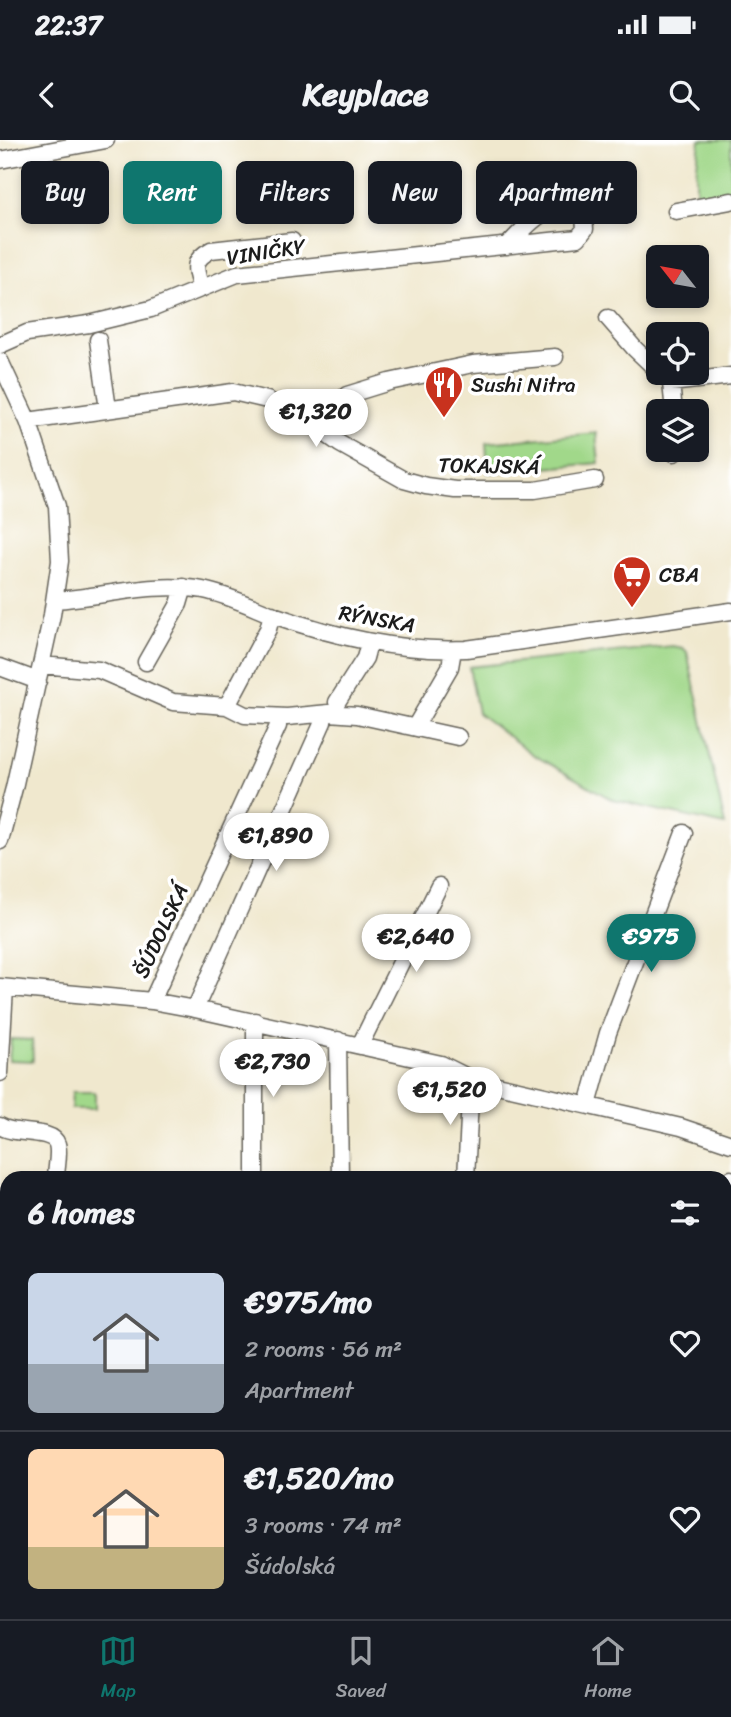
<!DOCTYPE html>
<meta charset="utf-8">
<style>
:root{--surface:#171b24;--page:#242831;--text:#f1f3f6;--muted:#9ea1a6;--line:#363941;--accent:#0f766e}
body{margin:0;font-family:Sriracha,sans-serif;background:var(--page);color:var(--text);height:100vh;display:flex;flex-direction:column;font-size:26px;white-space:nowrap}
*{box-sizing:border-box;margin:0}
p{font-size:23px;color:var(--muted)}
.icon{flex:none;width:38px;height:38px;fill:none;stroke:currentColor;stroke-width:2;stroke-linecap:round;stroke-linejoin:round}
.map{position:relative;flex:1;overflow:hidden}
.side{position:absolute;left:0px;top:1031px;width:732px;height:450px;display:flex;flex-direction:column;background:var(--surface);border-radius:21px 21px 0 0;box-shadow:0 4px 10px #0003}
.side>*{flex:none}
.guide{position:absolute;left:21px;top:21px;width:690px;height:63px;display:flex;gap:14px}
.needle{width:46px;rotate:301deg}
.fabs{position:absolute;left:646px;top:105px;display:grid;gap:14px}
.fabs a{display:grid;place-items:center;width:63px;height:63px;border-radius:10px;background:var(--surface);box-shadow:0 4px 10px #0003;font-size:35px}
.price{position:absolute;translate:-50% -60px;padding:0 16px;border-radius:24px;background:#fff;color:#222;font-size:23px;line-height:46px;filter:drop-shadow(0 2px 4px #0008)}
.price::after{content:'';position:absolute;left:50%;top:42px;width:21px;height:16px;margin-left:-10px;background:inherit;clip-path:polygon(0 0,100% 0,50% 100%)}
.price.selected{background:var(--accent);color:#fff}
ul{padding:0;list-style:none}
li{display:flex;align-items:center;gap:21px;height:175px;padding:0 28px}
li+li{border-top:2px solid var(--line)}
li span{display:grid;place-items:center;flex:none;width:196px;height:140px;border-radius:10px;color:#555}
li>.icon{margin-inline-start:auto}
span .icon{width:84px;height:84px;fill:#fffc;stroke-width:1}
li b{font-size:30px}
h2{display:flex;justify-content:space-between;align-items:center;height:84px;padding:0 28px;font-size:30px}
.tag{padding:0 24px;border-radius:10px;background:var(--surface);box-shadow:0 4px 10px #0003;font-size:24px;line-height:63px}
.tag.selected{background:var(--accent);color:#fff}
.status{display:flex;justify-content:space-between;align-items:center;height:49px;padding:0 35px;background:var(--surface);direction:ltr}
.status svg{height:19px;fill:currentColor}
header{display:flex;justify-content:space-between;align-items:center;height:91px;padding:0 28px;background:var(--surface);font-size:32px;font-weight:800}
.tab-bar{display:flex;justify-content:space-around;align-items:center;height:98px;border-top:2px solid var(--line);background:var(--surface);font-size:19px;color:var(--muted)}
.tab-bar a{display:grid;justify-items:center;gap:4px}
.tab-bar .selected{color:var(--accent)}
.map>svg:first-child{display:block}
.green{fill:#a1d88a;stroke:#5e7a53;stroke-width:2}
.lines{fill:none;stroke-linecap:round;stroke-linejoin:round}
.stream{stroke:#68c6e6;stroke-width:3.5}
.minor-casing{stroke:#66635a;stroke-width:19}
.minor{stroke:#fff;stroke-width:16}
.labels{text-anchor:middle;dominant-baseline:central;stroke-width:7;stroke-linejoin:round;paint-order:stroke}
.street-label{font-size:21px;fill:#1c1c1c;stroke:#fff}
.poi-label{font-size:21px;fill:#1c1c1c;stroke:#fff;text-anchor:start}
</style>
<div class="status"><b>22:37</b><svg viewBox="0 0 49 12"><path d="M0 12V9h3v3zM5 12V6h3v6zM10 12V3h3v9zM15 12V0h3v12zM26 1h20v11H26zM47 4h2v5h-2z"/></svg></div>
<header><svg class="icon" aria-label="back" viewBox="0 0 24 24"><path d="M15 5l-7 7 7 7"/></svg>Keyplace<svg class="icon" aria-label="search" viewBox="0 0 24 24"><circle cx="10" cy="10" r="6"/><path d="M15 15l6 6"/></svg></header>
<div class="map">
<svg width="731" height="1479" viewBox="0 0 731 1479">
<rect width="100%" height="100%" fill="#fff"/>
<filter id="ink" filterUnits="userSpaceOnUse"><feTurbulence type="fractalNoise" baseFrequency=".0143" numOctaves="2"/><feDisplacementMap in="SourceGraphic" scale="14" xChannelSelector="R" yChannelSelector="G"/><feConvolveMatrix kernelMatrix="1 2 1 2 8 2 1 2 1" color-interpolation-filters="sRGB"/></filter>
<filter id="wash" filterUnits="userSpaceOnUse"><feTurbulence type="fractalNoise" baseFrequency=".00686" numOctaves="4" result="noise"/><feDisplacementMap in="SourceGraphic" scale="28" xChannelSelector="R" yChannelSelector="G"/><feGaussianBlur stdDeviation="1.57" result="paint"/><feColorMatrix in="noise" values="0 0 0 0 0 0 0 0 0 0 0 0 0 0 0 0 0 1.4 0 .05"/><feComposite in="paint" operator="in"/></filter>
<g filter="url(#wash)">
<rect width="100%" height="100%" fill="#f0e8ce"/>
<path class="green" d="M700,0H731V55L696,59V34Z
M596,293L599,323L488,333L486,303Z
M672,506L683,508L687,512L725,685L613,660L532,614L478,573L469,527Z
M11,899L32,900L33,921L9,920Z
M72,952H95V969H71Z"/>
<g class="lines">
<path class="stream" d="M0,1452L7,1455
M45,1474L57,1479"/>
</g>
</g>
<g filter="url(#ink)">
<g class="lines">
<defs>
<path id="minor" d="M0,20L106,0
M676,71L731,61
M201,149C196,130 190,121 211,110L292,101
M608,178L635,209L658,231
M98,200L108,269
M0,205L27,193L89,184L151,169L237,134L578,98L585,89L584,76C554,51 528,85 507,106
M0,221L28,281L57,366L60,421L52,475L14,648L0,701
M674,271L671,243L731,236
M28,281L233,252L267,260L302,277L340,304L404,340L426,346L455,350H535L595,340
M313,286L347,255L389,242L473,224L555,217
M674,310V313
M55,460C104,457 153,441 203,450C228,455 250,466 273,475C336,497 399,512 466,509L731,471
M146,522L179,464L184,447
M41,525L99,530L173,562L227,566L245,575L287,577L329,573L357,575L458,597
M0,527L38,541
M337,562L365,518L369,503
M227,566L268,489L272,474
M415,587L450,527L453,510
M0,847L152,861L195,869L441,924L471,939L681,987L731,1004
M152,861L278,586
M195,869L323,582
M255,881V1038
M338,900L340,1038
M360,905L439,746
M0,933L5,848
M588,965L608,893L684,693
M0,986C14,996 52,988 57,1004C60,1013 56,1028 56,1038
M466,1038L471,939
M724,1061L731,1039
M724,1339L731,1322
M9,1474L22,1479"/>
</defs>
<use href="#minor" class="minor-casing"/>
<use href="#minor" class="minor"/>
</g>
</g>
<defs>
<symbol id="restaurant-pin" viewBox="-11 -11 22 30"><path d="M0 17L-7.5 6A9.5 9.5 0 1 1 7.5 6Z" fill="#c8321e" stroke="#fff"/><path d="M-5-6h1v4h1v-4h1v4h1v-4h1v5L-1.5 .5V6h-2V.5L-5-1ZM5-6V6H3V1.5H1.5Q1.5-4 5-6Z" fill="#fff"/></symbol>
<symbol id="supermarket-pin" viewBox="-11 -11 22 30"><path d="M0 17L-7.5 6A9.5 9.5 0 1 1 7.5 6Z" fill="#c8321e" stroke="#fff"/><path d="M-6-5.5h2.5l.6 2H6L4.5 2H-2.5L-4.4-4H-6ZM-1.5 3.2a1.3 1.3 0 1 0 .1 0ZM3 3.2a1.3 1.3 0 1 0 .1 0Z" fill="#fff"/></symbol>
</defs>
<g fill-rule="evenodd">
<use href="#restaurant-pin" x="422" y="223" width="44" height="60"/>
<use href="#supermarket-pin" x="610" y="413" width="44" height="60"/>
</g>
<g class="labels">
<g class="street-label">
<text transform="translate(266 112) rotate(-9)">VINIČKY</text>
<text transform="translate(489 326) rotate(1)">TOKAJSKÁ</text>
<text transform="translate(377 479) rotate(10)">RÝNSKA</text>
<text transform="translate(161 791) rotate(-65)">ŠÚDOLSKÁ</text>
</g>
<g class="poi-label">
<text x="471" y="245">Sushi Nitra</text>
<text x="659" y="435">CBA</text>
</g>
</g>
</svg>
<div class="fabs">
<a><svg class="needle" viewBox="-14 -14 28 28"><path d="M0-13l5 13h-10z" fill="#e53935"/><path d="M0 13l5-13h-10z" fill="#9ea1a6"/></svg></a>
<a><svg class="icon" aria-label="locate" viewBox="0 0 24 24"><circle cx="12" cy="12" r="6"/><path d="M12 2v4M12 18v4M2 12h4M18 12h4"/></svg></a>
<a><svg class="icon" aria-label="layers" viewBox="0 0 24 24"><path d="M12 4l9 5-9 5-9-5zM3 14l9 5 9-5"/></svg></a>
</div>
<b class="price" style="left:316px;top:309px">€1,320</b>
<b class="price" style="left:276px;top:733px">€1,890</b>
<b class="price" style="left:416px;top:834px">€2,640</b>
<b class="price selected" style="left:651px;top:834px">€975</b>
<b class="price" style="left:273px;top:959px">€2,730</b>
<b class="price" style="left:450px;top:987px">€1,520</b>
<div class="guide">
<a class="tag">Buy</a>
<a class="tag selected">Rent</a>
<a class="tag">Filters</a>
<a class="tag">New</a>
<a class="tag">Apartment</a>
</div>
<section class="side">
<h2>6 homes<svg class="icon" aria-label="filters" viewBox="0 0 24 24"><path d="M4 7h16M4 17h16"/><circle cx="9" cy="7" r="2"/><circle cx="15" cy="17" r="2"/></svg></h2>
<ul>
<li><span style="background:linear-gradient(#c9d6e8 65%,#9aa5b1 0)"><svg class="icon" aria-label="home" viewBox="0 0 24 24"><path d="M3 11l9-7 9 7M6 9v11h12V9"/></svg></span><div><b>€975/mo</b><p>2 rooms · 56 m²</p><p>Apartment</p></div><svg class="icon" aria-label="heart" viewBox="0 0 24 24"><path d="M12 20l-8-8c-3-5 5-10 8-4 3-6 11-1 8 4z"/></svg></li>
<li><span style="background:linear-gradient(#ffd9b3 70%,#c2b280 0)"><svg class="icon" aria-label="home" viewBox="0 0 24 24"><path d="M3 11l9-7 9 7M6 9v11h12V9"/></svg></span><div><b>€1,520/mo</b><p>3 rooms · 74 m²</p><p>Šúdolská</p></div><svg class="icon" aria-label="heart" viewBox="0 0 24 24"><path d="M12 20l-8-8c-3-5 5-10 8-4 3-6 11-1 8 4z"/></svg></li>
</ul>
</section>
</div>
<nav class="tab-bar">
<a class="selected"><svg class="icon" aria-label="map" viewBox="0 0 24 24"><path d="M3 6l6-2 6 2 6-2v14l-6 2-6-2-6 2zM9 4v14M15 6v14"/></svg>Map</a>
<a><svg class="icon" aria-label="saved" viewBox="0 0 24 24"><path d="M7 4h10v16l-5-4-5 4z"/></svg>Saved</a>
<a><svg class="icon" aria-label="home" viewBox="0 0 24 24"><path d="M3 11l9-7 9 7M6 9v11h12V9"/></svg>Home</a>
</nav>
